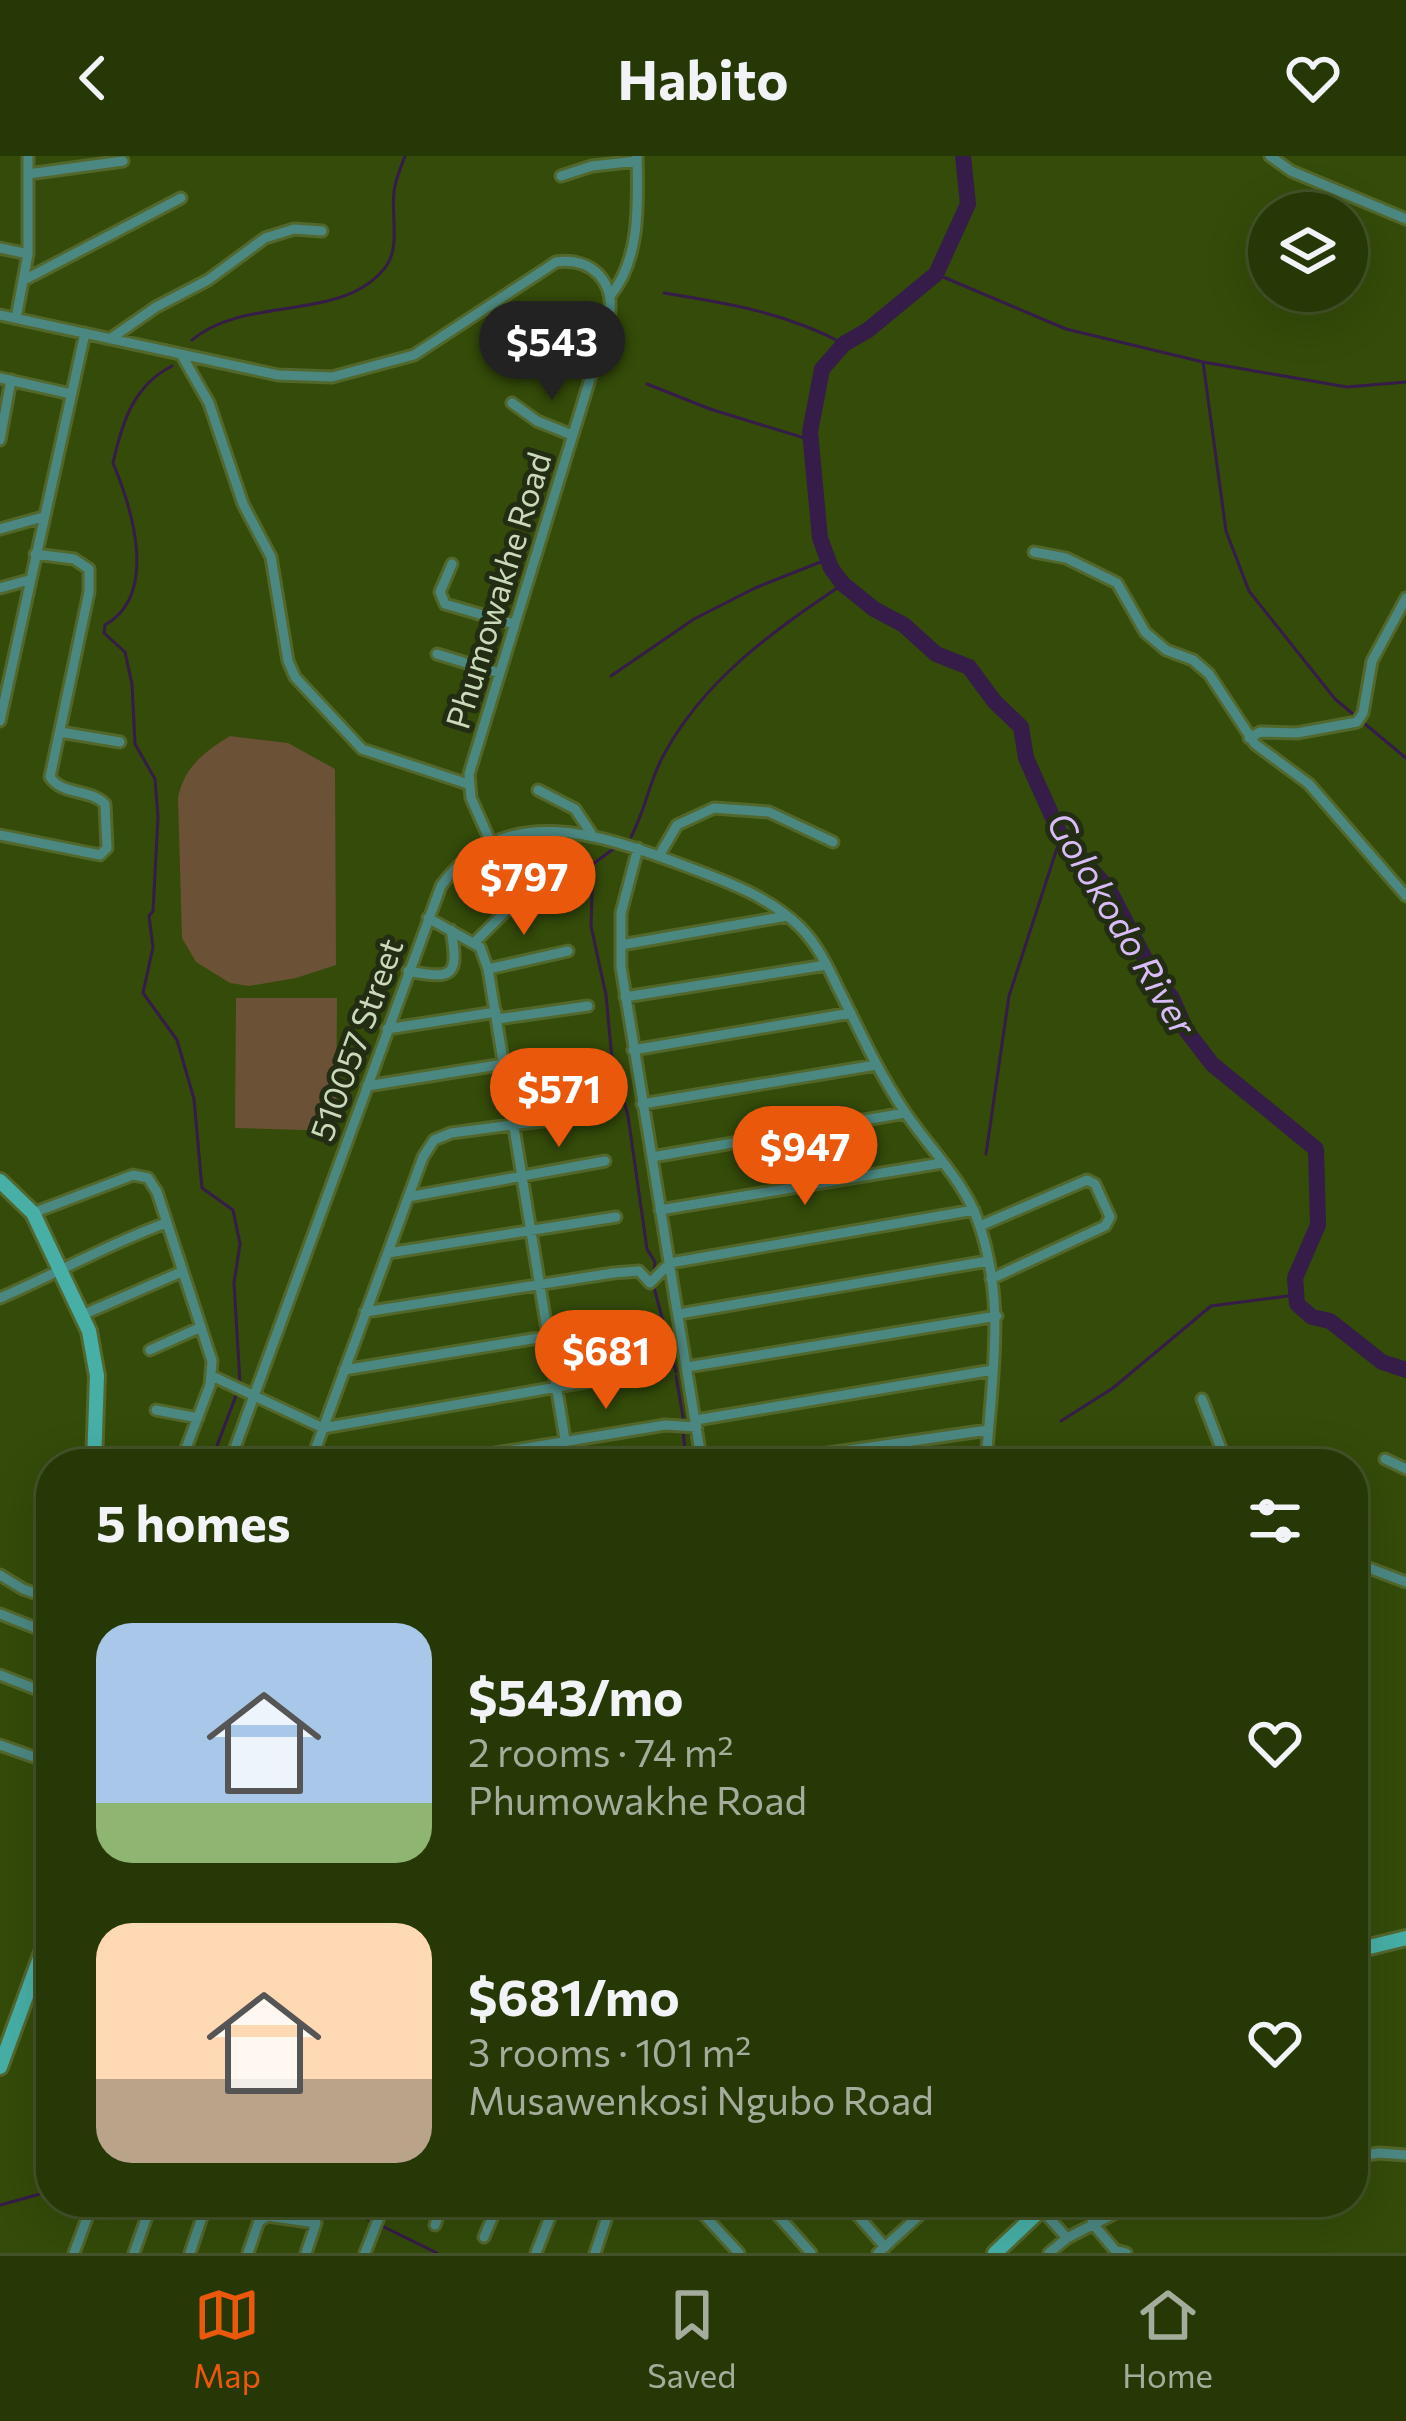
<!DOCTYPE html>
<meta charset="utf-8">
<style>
:root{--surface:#273807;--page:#334315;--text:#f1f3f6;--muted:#a4ac9b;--line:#435228;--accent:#ea580c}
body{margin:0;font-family:Commissioner,sans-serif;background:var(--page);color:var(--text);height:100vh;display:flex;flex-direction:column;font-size:45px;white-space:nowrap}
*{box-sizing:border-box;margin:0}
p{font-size:39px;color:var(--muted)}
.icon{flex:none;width:66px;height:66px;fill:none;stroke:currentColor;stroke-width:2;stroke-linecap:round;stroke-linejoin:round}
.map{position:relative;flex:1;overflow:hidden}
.sheet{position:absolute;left:36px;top:1293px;width:1332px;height:768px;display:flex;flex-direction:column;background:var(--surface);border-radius:48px;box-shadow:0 12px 48px #0002,0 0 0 3px var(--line)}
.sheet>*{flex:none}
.buttons{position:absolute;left:1248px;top:36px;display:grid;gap:24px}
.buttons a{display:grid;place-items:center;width:120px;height:120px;border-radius:50%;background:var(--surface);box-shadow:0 12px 48px #0002,0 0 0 3px var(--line);font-size:60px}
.price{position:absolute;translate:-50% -102px;padding:0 27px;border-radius:42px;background:var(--accent);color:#fff;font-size:39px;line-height:78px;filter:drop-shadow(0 3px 6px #0008)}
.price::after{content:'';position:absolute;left:50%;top:72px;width:36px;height:27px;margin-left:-18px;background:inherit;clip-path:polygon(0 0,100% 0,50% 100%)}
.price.current{background:#222;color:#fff}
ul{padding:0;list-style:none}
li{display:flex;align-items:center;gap:36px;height:300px;padding:0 60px}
li span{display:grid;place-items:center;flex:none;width:336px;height:240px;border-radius:36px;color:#555}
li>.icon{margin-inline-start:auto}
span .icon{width:144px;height:144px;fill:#fffc;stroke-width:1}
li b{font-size:51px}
h2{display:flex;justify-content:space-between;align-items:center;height:144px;padding:0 60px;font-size:51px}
header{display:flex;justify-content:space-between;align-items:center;height:156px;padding:0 60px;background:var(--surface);font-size:54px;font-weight:700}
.tabs{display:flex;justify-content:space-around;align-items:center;height:168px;border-top:3px solid var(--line);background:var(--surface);font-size:33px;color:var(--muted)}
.tabs a{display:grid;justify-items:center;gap:6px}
.tabs .current{color:var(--accent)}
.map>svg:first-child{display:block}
.green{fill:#6b5136}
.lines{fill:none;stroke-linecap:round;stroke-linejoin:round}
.stream{stroke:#351c49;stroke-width:3}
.river{stroke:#351c49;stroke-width:16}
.street-casing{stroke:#52672c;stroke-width:15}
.secondary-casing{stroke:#52672c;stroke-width:20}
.street{stroke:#4c8882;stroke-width:9}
.secondary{stroke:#47afa6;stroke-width:14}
.labels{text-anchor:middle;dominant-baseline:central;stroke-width:10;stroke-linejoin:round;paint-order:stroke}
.street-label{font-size:33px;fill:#cad9b9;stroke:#222d13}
.water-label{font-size:36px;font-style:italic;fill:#d9bbf8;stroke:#222d13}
</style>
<header><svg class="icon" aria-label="back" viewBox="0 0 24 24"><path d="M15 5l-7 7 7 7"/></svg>Habito<svg class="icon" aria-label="heart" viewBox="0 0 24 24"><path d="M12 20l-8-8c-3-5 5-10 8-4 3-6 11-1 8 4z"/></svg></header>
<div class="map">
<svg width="1406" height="2097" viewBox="0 0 1406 2097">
<rect width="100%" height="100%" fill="#344b09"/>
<path class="green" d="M230,580L288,587L335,613L336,809L296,822L249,830L230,827L196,806L182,782L178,642C184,611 204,596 230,580Z
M236,842H337L336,975L235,972Z"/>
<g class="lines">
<path class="stream" d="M936,118L1066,173L1203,206L1347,231L1406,226
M664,137C727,147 787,157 844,188
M192,184C246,138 345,168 387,109C400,89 391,58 394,36C395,24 401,11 405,0
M1203,206L1226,375L1249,435L1335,543L1406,602
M172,210C134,229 122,266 113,307C131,350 160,438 105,469L104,477L125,496L132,528L135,588L155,623L158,661L153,755L149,760L153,791L143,837L177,884L194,943L202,1032L233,1054L240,1088L234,1127L240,1227
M647,228L710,253L811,284
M611,520L694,463L755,432L828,403
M631,681C645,655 649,627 662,602C703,524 772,476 843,428
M616,691L593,708L591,770L606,839L612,903L628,960L647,1093L655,1106L654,1115
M986,998L1009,840L1061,680
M654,1131L676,1216
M676,1220L684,1267
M1061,1265L1113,1232L1211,1150L1296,1139
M683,1274L686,1308
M210,1308L237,1237
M284,2046L361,2059L372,2066
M0,2049L51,2035
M382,2070L437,2097"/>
<path class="river" d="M963,0L968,48L936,118L868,174L844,188L822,213L810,276L820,382L831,412L843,428L874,453L904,469L936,498L969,511L994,545L1021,571L1026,602L1061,680L1108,732L1153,818L1172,842L1186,874L1212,908L1316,993L1318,1069L1295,1122L1297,1148L1312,1161L1330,1165L1382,1206L1406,1214"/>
<defs>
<path id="street" d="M1270,0L1291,15L1406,63
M28,18L123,5
M561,20L592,10L637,5
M0,92L28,98
M24,124L181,42
M610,140C641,103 638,46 637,0
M0,159L278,219L332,221L414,199L556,106C592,101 616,126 609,161L469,618L471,642L492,689
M16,162L28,98V0
M110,183L156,151L208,124L265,82L294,73L322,75
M181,198L209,247L243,348L271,401L288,505L295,521L362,593L468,628
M0,222L71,238
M512,247L537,265L572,279
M0,284L11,224
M0,373L43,361
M1034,396L1066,402L1117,427L1145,476L1166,494L1193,504L1209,518L1255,588L1309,628L1406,740
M452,408L440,436L445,448L514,468
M0,432L29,424
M437,498L499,517
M0,565L85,177
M60,576L120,586
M1249,582L1260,576L1297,577L1357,566L1363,557L1372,505L1406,442
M538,634L575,653L591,677
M0,679L100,699L107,692L105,648C89,632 63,640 50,621L89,436V413L74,403L35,398
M638,692L621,757V811L702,1308
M659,700L677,669L714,652L769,656L833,686
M428,762L480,791L488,813L569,1308
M474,787L510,751L561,746
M621,789L787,760
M488,813L568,795
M408,815C454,824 459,820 451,774
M625,841L826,809
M497,863L588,850
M387,873L496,856
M633,894L851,857
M505,916L592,901
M367,930L504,908
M642,948L876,909
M652,1001L905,957
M408,1041L605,1005
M660,1054L942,1007
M33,1057L133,1019L148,1022L157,1036L212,1205L210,1229L180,1308
M980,1070L1087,1024L1095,1028L1110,1061L1105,1070L991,1123
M388,1097L616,1061
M0,1142C56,1118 108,1088 166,1067
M365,1156L613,1117L639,1115L650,1127L670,1107L974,1054
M679,1158L988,1105
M82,1159L181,1116
M150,1194L201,1171
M687,1211L997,1160
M344,1214L635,1166
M212,1220L323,1272L637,1217
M1202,1243L1227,1308
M156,1254L198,1262
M696,1264L993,1214
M1385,1303L1406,1313
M229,1308L441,730C503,644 599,678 680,708C723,724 767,739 800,771C817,788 828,811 838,832C859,873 877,914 903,953C927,990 963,1023 978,1065C1007,1146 991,1225 986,1308
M310,1308L423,1001L434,984L451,977L602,957
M430,1308L665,1269L697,1271
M753,1308L988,1274
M1353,1406L1406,1426
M0,1419L23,1433L51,1443
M0,1458L51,1478
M0,1519L51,1539
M0,1589L51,1607
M1353,2001L1379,1997L1406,1999
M692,2046L739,2097
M766,2046L811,2097
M846,2046L885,2091
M1035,2046L1067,2082L1049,2097
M1092,2067L1115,2094L1126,2097
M435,2069L443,2046
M484,2081L499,2046
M1067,2082L1137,2046
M74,2097L93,2046
M134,2097L152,2046
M190,2097L205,2052
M248,2097L259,2065L268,2060L316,2067L306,2097
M365,2097L385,2046
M536,2097L556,2046
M595,2097L612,2046
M878,2097L934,2046"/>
<path id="secondary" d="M0,1025L33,1057L89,1175L97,1220L94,1308
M1353,1795L1406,1782
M0,1911L51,1772
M995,2097L1049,2046"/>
</defs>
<use href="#street" class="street-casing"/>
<use href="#secondary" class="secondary-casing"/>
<use href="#street" class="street"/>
<use href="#secondary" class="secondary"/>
</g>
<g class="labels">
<g class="street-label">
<text transform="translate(497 434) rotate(-73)">Phumowakhe Road</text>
<text transform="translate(355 883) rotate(-70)">510057 Street</text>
</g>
<g class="water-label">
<text transform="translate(1123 767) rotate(59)">Golokodo River</text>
</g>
</g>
</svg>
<div class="buttons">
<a><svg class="icon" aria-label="layers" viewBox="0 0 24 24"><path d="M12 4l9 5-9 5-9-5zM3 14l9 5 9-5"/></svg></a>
</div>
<b class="price current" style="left:552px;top:247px">$543</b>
<b class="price" style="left:524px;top:782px">$797</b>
<b class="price" style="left:559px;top:994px">$571</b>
<b class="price" style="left:805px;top:1052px">$947</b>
<b class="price" style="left:606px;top:1256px">$681</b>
<section class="sheet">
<h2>5 homes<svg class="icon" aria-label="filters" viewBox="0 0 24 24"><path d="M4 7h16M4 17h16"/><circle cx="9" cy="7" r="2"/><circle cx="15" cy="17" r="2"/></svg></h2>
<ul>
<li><span style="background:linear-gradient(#a9c7e8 75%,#8fb573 0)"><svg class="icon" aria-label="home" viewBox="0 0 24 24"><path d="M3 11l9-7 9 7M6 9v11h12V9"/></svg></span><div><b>$543/mo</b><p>2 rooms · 74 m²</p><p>Phumowakhe Road</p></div><svg class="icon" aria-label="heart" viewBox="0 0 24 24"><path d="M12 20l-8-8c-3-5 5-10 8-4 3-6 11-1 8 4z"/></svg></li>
<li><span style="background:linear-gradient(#ffd9b3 65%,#b9a48a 0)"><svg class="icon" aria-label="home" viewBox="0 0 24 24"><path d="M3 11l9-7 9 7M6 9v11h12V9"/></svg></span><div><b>$681/mo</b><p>3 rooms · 101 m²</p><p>Musawenkosi Ngubo Road</p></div><svg class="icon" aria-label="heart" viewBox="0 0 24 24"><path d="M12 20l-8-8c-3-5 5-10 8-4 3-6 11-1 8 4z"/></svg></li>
</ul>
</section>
</div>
<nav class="tabs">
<a class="current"><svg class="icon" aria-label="map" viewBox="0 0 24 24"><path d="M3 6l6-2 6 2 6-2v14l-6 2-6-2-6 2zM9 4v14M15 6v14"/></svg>Map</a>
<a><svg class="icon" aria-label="saved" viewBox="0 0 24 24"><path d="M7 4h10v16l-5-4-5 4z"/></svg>Saved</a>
<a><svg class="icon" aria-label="home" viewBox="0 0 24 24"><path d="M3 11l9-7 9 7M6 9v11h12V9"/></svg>Home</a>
</nav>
